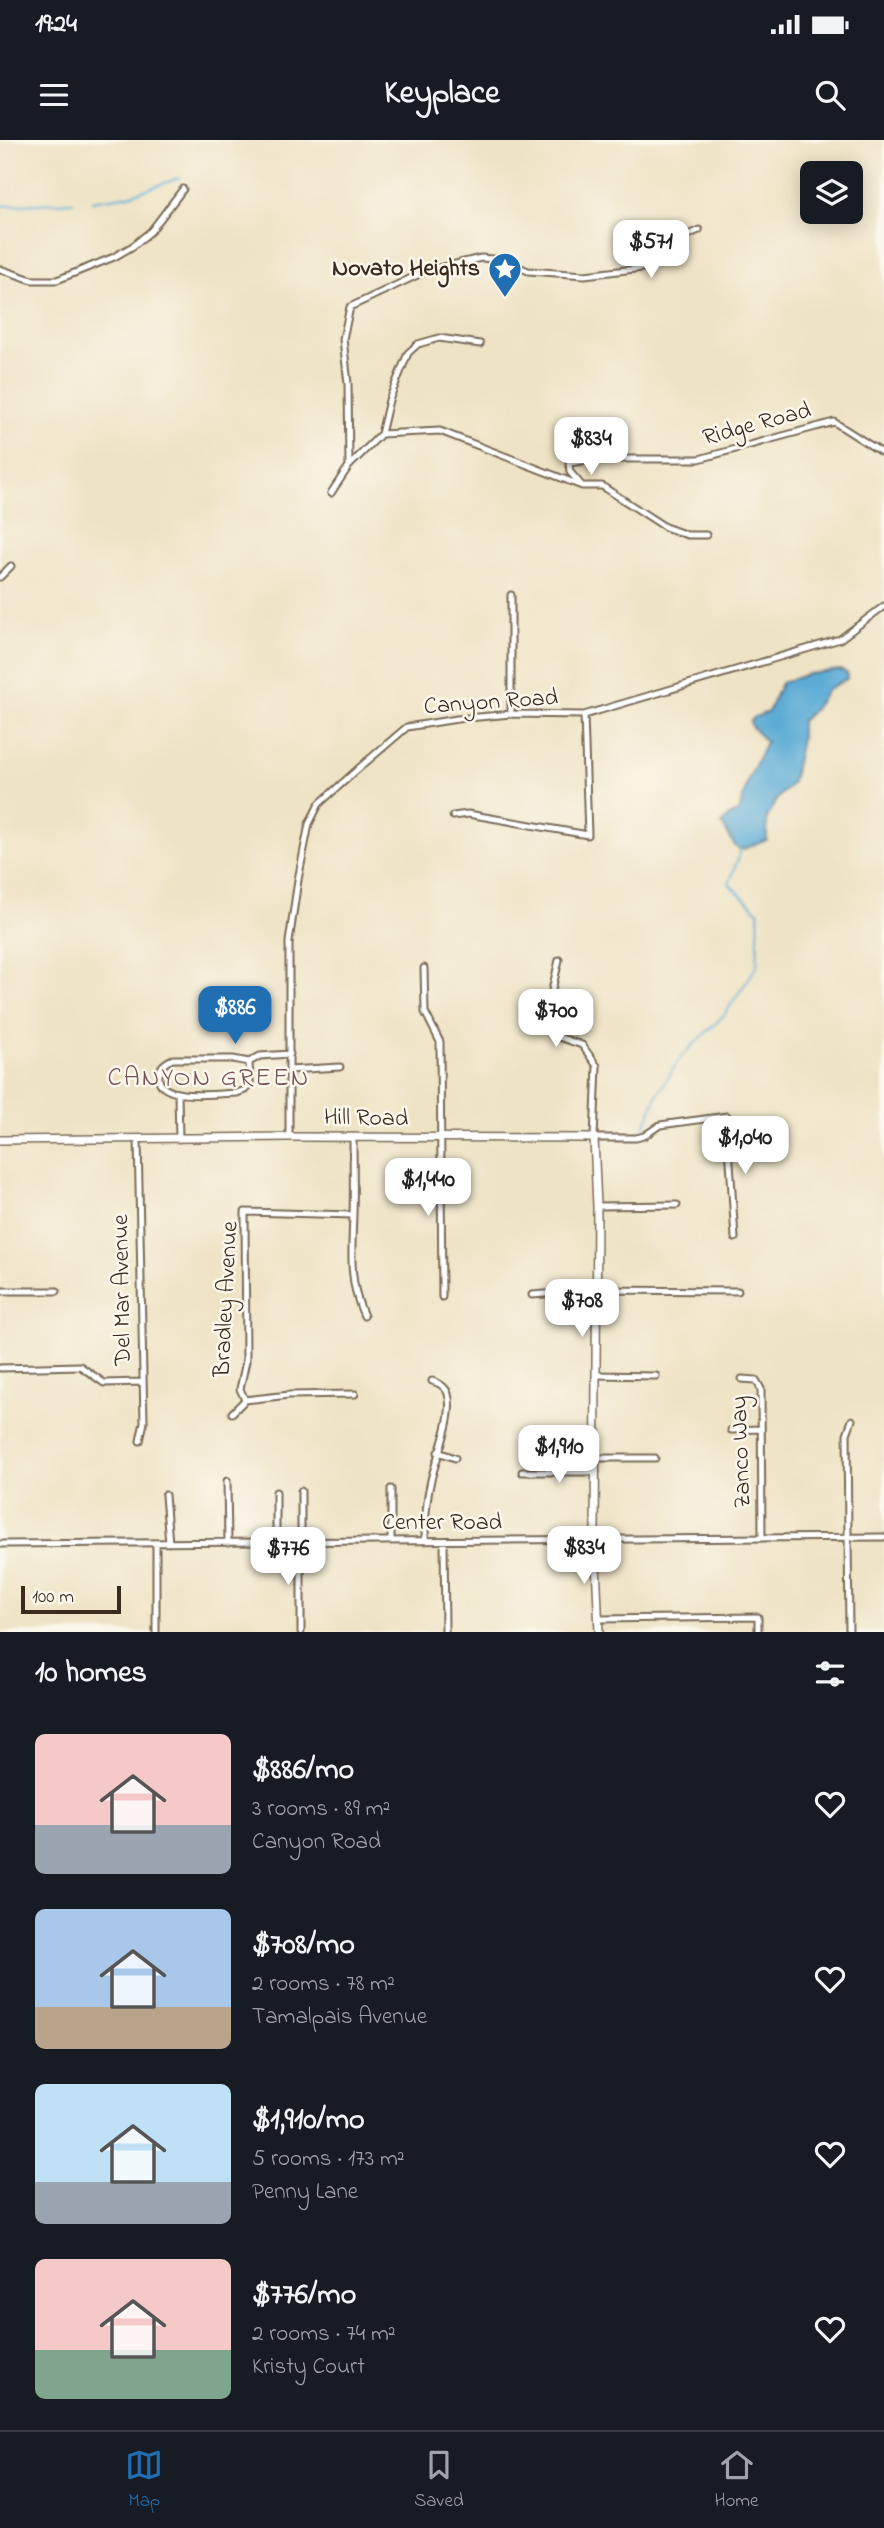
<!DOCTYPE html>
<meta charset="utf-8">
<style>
:root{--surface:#171b24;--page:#20242c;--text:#f1f3f6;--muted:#9ea1a6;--line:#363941;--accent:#1f6fb2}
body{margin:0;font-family:"Indie Flower",sans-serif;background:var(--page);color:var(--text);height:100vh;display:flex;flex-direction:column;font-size:26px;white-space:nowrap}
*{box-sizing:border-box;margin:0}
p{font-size:23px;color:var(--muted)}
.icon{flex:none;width:38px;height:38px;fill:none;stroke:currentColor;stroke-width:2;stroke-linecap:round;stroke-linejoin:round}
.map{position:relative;height:1492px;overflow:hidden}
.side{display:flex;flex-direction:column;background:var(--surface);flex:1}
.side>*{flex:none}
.buttons{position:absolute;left:800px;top:21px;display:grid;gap:14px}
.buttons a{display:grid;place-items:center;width:63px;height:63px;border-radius:10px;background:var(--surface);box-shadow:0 4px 18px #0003;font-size:35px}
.scale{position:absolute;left:21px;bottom:18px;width:100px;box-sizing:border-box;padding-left:7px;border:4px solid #3b2a1e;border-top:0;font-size:19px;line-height:24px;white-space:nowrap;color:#3b2a1e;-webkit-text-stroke:5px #fbf7ec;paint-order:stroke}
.price{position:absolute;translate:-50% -60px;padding:0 16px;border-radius:14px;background:#fff;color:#222;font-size:23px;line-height:46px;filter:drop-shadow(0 2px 4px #0008)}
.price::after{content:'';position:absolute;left:50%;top:42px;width:21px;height:16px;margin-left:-10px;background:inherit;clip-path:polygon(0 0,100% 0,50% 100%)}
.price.current{background:var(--accent);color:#fff}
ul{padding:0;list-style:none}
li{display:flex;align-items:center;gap:21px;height:175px;padding:0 35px}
li span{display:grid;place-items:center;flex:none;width:196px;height:140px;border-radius:10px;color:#555}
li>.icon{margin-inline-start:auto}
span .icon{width:84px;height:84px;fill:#fffc;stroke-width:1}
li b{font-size:30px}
h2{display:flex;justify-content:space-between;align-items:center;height:84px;padding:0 35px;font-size:30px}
.status{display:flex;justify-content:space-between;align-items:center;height:49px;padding:0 35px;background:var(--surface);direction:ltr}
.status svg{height:19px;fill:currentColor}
header{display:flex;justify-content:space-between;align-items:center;height:91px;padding:0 35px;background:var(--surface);font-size:32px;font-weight:700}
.dock{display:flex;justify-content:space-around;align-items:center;height:98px;border-top:2px solid var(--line);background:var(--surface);font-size:19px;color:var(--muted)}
.dock a{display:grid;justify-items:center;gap:4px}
.dock .current{color:var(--accent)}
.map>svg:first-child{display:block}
.water{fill:#5cabd6;stroke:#4c6a7a;stroke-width:2}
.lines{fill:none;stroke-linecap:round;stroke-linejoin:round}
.stream{stroke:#5cabd6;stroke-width:2}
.minor-casing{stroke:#7a6b58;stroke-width:9}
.tertiary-casing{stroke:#7a6b58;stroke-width:10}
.minor{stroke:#fff;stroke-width:5}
.tertiary{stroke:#fff;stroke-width:7}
.labels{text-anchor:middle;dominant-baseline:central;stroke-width:5;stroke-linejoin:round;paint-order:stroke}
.poi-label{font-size:24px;font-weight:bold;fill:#3b2a1e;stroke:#fbf7ec;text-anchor:end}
.street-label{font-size:24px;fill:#3b2a1e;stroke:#fbf7ec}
.neighbourhood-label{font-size:26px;letter-spacing:2px;fill:#775456;stroke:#fbf7ec}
</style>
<div class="status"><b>19:24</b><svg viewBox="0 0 49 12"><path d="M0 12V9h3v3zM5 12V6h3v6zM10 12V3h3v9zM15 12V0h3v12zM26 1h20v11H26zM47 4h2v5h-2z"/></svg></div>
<header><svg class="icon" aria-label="menu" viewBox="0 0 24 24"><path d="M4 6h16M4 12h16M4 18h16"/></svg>Keyplace<svg class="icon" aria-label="search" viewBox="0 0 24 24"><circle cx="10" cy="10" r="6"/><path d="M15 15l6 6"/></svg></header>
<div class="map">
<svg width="884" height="1492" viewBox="0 0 884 1492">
<rect width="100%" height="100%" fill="#fbf7ec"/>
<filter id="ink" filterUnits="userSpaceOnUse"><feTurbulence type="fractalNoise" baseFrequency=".0143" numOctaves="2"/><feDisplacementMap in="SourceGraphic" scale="14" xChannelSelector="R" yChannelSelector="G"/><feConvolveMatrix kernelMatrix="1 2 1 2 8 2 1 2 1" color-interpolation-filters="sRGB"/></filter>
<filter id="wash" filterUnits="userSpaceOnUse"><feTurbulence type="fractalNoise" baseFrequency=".00686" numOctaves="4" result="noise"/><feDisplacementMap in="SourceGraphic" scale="28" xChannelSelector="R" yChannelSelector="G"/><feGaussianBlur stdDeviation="1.57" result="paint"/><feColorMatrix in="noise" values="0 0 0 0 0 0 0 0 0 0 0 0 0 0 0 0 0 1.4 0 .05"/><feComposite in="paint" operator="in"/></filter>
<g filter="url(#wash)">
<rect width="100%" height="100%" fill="#efe3c5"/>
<path class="water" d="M840,530L847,533V539L828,549L814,569L801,581V599L792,643L777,659L767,678V700L741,710L735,706L722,684L729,676L739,671L748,640L766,602L751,586L750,581L755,577L768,572L781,543L808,534Z"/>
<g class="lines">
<path class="stream" d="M92,61L130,55L179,38
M0,66L73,62
M643,991L657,955L680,918L724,875L757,826L759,772L729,744L741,710"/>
</g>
</g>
<g filter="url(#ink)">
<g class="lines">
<defs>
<path id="minor" d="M0,129L32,140H57L114,117L133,106L151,91L183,49
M381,294L389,260L408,213L418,204L439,198L480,204
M349,326L348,244L343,199L350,167L426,131L481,118L504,120L528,131L585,135L651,127L661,120L677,100L699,90
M582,346H602L665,387L687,395H706
M331,353L349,326L381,294L440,291L582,346L570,332L569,323L597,319H699L834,282L884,314
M0,437L11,426
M511,574V455
M453,676L468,674L588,695L584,575
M559,820L546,876L553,895L582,905L597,926L594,998H636L644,996L660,985L727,976L735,1098
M424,828L425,872L440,902L442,1157
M173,919H233L249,922L250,942L245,950L237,953C220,953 155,963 159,935C160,926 165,922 173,919Z
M249,922L260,916L290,914
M289,930L340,927
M178,954L179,999
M289,997V802L298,740L309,684L319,664L358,629L407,587L457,579L511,574L584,575L840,499L884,466
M353,998C353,1024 354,1049 353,1074C352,1111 348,1141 364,1176
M138,999L144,1282L140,1301
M597,1066L677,1065
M353,1075L245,1072L246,1221L240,1249L245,1260L289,1255L355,1254
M0,1151H57
M532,1155L596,1150L738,1151
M0,1228L80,1226L104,1243L142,1242
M596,1235L656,1236
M742,1239L756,1240L761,1249L762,1397
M232,1273L245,1260
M731,1290L761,1289
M438,1312L455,1318
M596,1318H655
M522,1332H596
M227,1341L228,1403
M391,1349V1400
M301,1351V1492
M276,1352V1403
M165,1355L169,1403
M425,1400C425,1379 426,1360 431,1340C436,1318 455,1275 448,1254C446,1246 439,1243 432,1241
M444,1401L445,1492
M156,1403V1492
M0,1404L884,1397
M599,1479L758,1477V1492
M849,1492L847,1294L852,1280"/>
<path id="tertiary" d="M0,1000L289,997L594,998L597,1066L595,1399L599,1492"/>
</defs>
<use href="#minor" class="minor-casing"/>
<use href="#tertiary" class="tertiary-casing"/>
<use href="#minor" class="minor"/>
<use href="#tertiary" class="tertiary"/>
</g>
</g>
<defs>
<symbol id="sight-pin" viewBox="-11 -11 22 30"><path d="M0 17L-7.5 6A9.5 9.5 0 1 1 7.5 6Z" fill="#1f6fb2" stroke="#fbf7ec"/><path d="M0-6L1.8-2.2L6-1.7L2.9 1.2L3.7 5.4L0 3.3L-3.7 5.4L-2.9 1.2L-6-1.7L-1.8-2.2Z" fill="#fff"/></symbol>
</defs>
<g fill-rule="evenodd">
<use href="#sight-pin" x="486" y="110" width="38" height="52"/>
</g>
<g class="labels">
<g class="poi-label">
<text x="480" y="129">Novato Heights</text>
</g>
<g class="street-label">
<text transform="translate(757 285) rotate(-15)">Ridge Road</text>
<text transform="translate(491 563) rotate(-4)">Canyon Road</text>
<text transform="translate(366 979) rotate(1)">Hill Road</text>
<text transform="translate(123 1150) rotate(-91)">Del Mar Avenue</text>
<text transform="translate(227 1159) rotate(-87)">Bradley Avenue</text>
<text transform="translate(742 1312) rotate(-92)">Zanco Way</text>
<text x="442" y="1383">Center Road</text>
</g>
<g class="neighbourhood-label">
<text x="209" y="939">CANYON GREEN</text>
</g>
</g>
</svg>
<div class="buttons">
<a><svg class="icon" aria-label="layers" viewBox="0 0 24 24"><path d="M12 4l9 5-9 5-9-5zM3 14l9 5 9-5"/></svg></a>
</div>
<div class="scale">100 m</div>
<b class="price" style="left:651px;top:140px">$571</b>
<b class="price" style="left:591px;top:337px">$834</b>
<b class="price current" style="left:235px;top:906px">$886</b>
<b class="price" style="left:556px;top:909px">$700</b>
<b class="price" style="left:745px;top:1036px">$1,040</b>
<b class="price" style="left:428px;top:1078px">$1,440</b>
<b class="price" style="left:582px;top:1199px">$708</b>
<b class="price" style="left:559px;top:1345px">$1,910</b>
<b class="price" style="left:584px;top:1446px">$834</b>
<b class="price" style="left:288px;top:1447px">$776</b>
</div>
<section class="side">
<h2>10 homes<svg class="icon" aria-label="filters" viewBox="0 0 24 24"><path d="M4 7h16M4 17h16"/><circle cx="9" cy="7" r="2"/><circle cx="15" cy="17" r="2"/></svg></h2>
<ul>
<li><span style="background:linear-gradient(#f6c9c9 65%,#9aa5b1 0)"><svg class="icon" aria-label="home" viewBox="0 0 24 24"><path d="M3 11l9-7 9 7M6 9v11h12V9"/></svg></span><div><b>$886/mo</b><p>3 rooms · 89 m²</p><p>Canyon Road</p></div><svg class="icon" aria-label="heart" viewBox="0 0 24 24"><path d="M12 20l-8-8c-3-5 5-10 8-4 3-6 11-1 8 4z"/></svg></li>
<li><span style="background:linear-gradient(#a9c7e8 70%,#b9a48a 0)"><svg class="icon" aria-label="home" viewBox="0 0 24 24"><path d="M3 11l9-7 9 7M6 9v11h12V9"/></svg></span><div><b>$708/mo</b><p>2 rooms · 78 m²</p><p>Tamalpais Avenue</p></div><svg class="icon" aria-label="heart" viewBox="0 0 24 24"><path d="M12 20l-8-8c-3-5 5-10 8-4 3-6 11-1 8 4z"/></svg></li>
<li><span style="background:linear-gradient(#bfe0f5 70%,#9aa5b1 0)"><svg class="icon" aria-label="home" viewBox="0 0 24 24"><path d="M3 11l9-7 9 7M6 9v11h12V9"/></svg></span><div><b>$1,910/mo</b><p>5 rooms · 173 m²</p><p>Penny Lane</p></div><svg class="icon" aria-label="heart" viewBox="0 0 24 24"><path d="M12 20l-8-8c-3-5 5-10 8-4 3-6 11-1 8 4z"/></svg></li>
<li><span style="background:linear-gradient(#f6c9c9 65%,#7fa58c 0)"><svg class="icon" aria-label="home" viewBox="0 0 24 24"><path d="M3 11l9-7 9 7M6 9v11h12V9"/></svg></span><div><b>$776/mo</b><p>2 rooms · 74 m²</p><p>Kristy Court</p></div><svg class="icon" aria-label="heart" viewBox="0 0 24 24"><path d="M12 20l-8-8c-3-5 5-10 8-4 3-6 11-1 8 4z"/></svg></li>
</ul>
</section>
<nav class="dock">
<a class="current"><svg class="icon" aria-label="map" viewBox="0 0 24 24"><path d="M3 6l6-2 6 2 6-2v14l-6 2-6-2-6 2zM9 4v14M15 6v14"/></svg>Map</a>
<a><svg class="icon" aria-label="saved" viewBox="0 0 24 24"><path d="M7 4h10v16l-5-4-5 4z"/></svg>Saved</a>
<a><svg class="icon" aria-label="home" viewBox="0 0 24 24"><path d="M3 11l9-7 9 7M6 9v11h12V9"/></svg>Home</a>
</nav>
